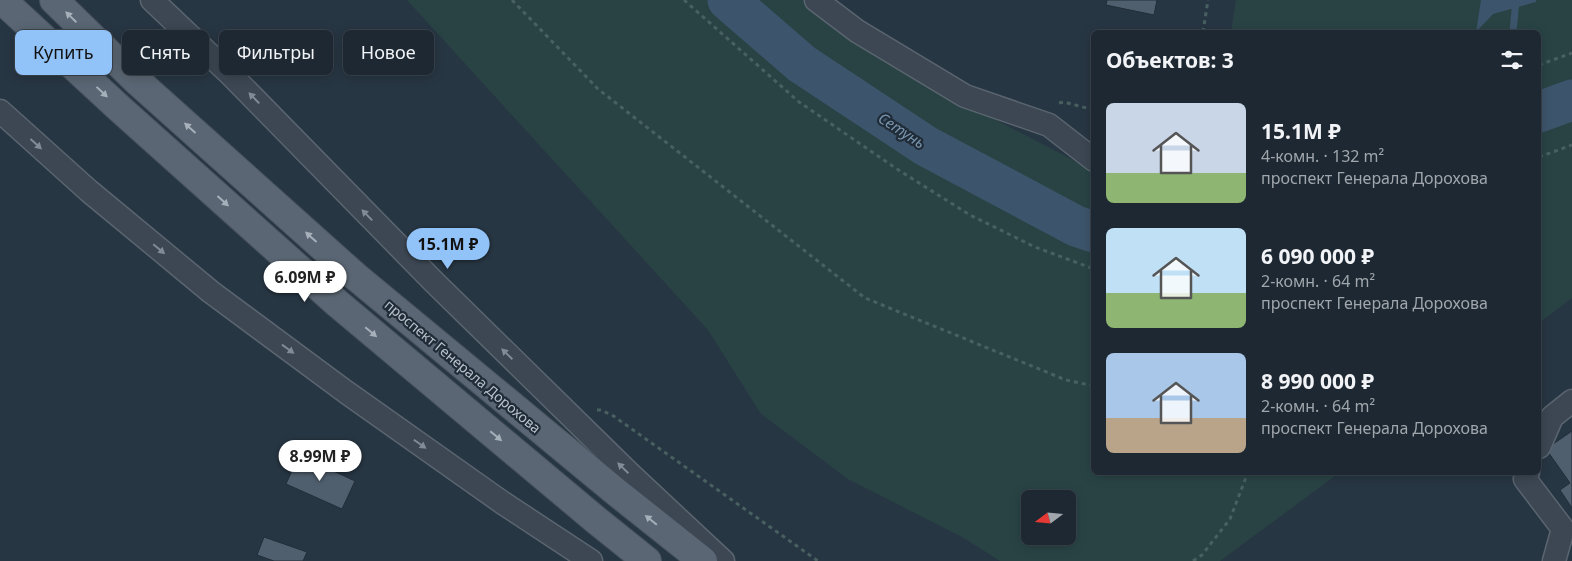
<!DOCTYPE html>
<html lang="ru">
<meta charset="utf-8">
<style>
:root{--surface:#1d2832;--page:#2a343e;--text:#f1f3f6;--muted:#a0a6ac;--line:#3b444d;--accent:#92c3f8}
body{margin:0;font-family:"Noto Sans",sans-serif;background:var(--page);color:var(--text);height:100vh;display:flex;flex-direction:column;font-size:19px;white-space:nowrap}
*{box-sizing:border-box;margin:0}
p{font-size:16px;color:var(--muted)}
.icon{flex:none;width:28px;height:28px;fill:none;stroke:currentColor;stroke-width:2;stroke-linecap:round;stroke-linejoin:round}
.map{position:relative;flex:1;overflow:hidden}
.details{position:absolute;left:1091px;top:30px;width:450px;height:445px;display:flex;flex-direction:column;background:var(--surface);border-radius:8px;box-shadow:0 2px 12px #0003,0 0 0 1px var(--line)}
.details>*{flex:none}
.banner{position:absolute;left:15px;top:30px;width:475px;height:45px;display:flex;gap:10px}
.needle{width:32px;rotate:254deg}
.fabs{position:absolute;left:1021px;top:490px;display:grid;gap:10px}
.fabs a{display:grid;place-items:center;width:55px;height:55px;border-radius:8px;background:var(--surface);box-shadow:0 2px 12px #0003,0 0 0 1px var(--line);font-size:25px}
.price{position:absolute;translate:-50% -42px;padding:0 11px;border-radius:18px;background:#fff;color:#222;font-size:16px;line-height:32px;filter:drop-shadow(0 1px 2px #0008)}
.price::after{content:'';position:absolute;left:50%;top:30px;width:15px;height:11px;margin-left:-8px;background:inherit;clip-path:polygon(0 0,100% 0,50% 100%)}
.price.selected{background:var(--accent);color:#111}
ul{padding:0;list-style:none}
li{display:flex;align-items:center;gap:15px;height:125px;padding:0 15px}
li span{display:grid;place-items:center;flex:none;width:140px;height:100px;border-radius:8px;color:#555}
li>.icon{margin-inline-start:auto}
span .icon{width:60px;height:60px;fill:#fffc;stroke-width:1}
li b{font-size:21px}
h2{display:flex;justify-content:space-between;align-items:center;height:60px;padding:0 15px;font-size:21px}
.chip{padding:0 18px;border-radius:8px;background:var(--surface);box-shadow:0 2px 12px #0003,0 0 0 1px var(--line);font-size:18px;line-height:45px}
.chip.selected{background:var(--accent);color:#111}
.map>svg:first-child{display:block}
.green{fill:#294344;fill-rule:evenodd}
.water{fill:#3d556c}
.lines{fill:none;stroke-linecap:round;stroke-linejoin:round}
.stream{stroke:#3d556c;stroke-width:7}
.river{stroke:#3d556c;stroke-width:41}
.building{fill:#505f6e;stroke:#222e3a}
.minor-casing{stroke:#5a6570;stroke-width:25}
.major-casing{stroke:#48535f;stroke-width:30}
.path{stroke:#486060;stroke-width:3;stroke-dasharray:4 4;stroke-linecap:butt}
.minor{stroke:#3c4753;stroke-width:22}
.major{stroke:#5a6673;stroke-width:28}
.oneway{fill:#a6b0ba}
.oneway2{fill:#818b96}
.labels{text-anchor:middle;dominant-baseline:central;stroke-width:4.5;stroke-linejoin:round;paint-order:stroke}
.street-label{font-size:14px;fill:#b9c2cc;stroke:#202c38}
.water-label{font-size:15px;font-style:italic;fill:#7996af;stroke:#202c38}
</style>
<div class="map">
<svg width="1572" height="561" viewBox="0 0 1572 561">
<rect width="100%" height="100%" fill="#273643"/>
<path class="green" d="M407,0H835L975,109L1094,171V472L1339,473L1220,561H1000L962,537L848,479L761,414L708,330ZM1030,499H1068V536H1030Z
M1236,0H1572V298L1539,323V32H1231Z"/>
<path class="water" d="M1481,0H1536V2L1493,14L1476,32Z"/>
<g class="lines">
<path class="stream" d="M1513,32L1516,0"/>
<path class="river" d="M728,0L802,64L926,146L1076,226L1094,232
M1539,112L1572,100"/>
</g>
<path class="building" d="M1107,0H1157L1154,15L1106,5Z
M1572,431V508L1560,490L1570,483L1546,449Z
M299,455L355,481L342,509L286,484Z
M264,537L307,552L303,561H274L257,555Z"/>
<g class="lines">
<defs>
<path id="minor" d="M152,0L231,75L434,282L630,474L723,561
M816,0L857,31L965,96L1049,125L1094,160
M0,111L89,191L211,292L346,392L503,503L591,561
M1539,447L1552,417L1572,401
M1528,472L1525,479L1563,529L1554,561"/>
<path id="major" d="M2,0L119,108L337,303L596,520L647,561
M54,0L136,80L355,276L615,491L703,561"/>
</defs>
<use href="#minor" class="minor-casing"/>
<use href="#major" class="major-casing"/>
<path class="path" d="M512,0L598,89L865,298L1066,380L1094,386
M684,0L799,102L900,171L970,215L1035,247L1094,269
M1203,32L1208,0
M1539,65L1572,53
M1059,103L1064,102L1094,110
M1539,157L1572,145
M597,410H600L612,415L818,561
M1193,561L1202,555L1230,519L1248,472"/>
<use href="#minor" class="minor"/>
<use href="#major" class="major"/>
</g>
<defs><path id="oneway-solid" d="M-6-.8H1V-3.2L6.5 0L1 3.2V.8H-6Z" transform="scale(1.25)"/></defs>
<g class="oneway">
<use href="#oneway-solid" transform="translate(71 17) rotate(-136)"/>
<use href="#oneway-solid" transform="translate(102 92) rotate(43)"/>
<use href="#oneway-solid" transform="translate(190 128) rotate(-138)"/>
<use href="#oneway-solid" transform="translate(223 201) rotate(42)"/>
<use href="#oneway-solid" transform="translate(311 237) rotate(-138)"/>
<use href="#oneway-solid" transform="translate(371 332) rotate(40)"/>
<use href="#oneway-solid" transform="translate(496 436) rotate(40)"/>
<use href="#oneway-solid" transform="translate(651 520) rotate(-141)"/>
</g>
<g class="oneway2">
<use href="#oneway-solid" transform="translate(254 98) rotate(-134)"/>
<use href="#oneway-solid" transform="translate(36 144) rotate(42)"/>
<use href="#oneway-solid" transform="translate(367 215) rotate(-134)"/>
<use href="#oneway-solid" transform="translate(159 249) rotate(40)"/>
<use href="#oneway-solid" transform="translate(288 349) rotate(36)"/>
<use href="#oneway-solid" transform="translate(507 354) rotate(-136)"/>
<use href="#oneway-solid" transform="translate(420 444) rotate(35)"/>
<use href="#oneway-solid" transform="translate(623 468) rotate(-136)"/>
</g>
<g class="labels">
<g class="street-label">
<text transform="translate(463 366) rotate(40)">проспект Генерала Дорохова</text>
</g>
<g class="water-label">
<text transform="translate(902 130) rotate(33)">Сетунь</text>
</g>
</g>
</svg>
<div class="fabs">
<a><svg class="needle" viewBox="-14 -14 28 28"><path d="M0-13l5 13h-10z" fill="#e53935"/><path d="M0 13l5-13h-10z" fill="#a0a6ac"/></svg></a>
</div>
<b class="price selected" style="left:448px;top:270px">15.1M ₽</b>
<b class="price" style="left:305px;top:303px">6.09M ₽</b>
<b class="price" style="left:320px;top:482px">8.99M ₽</b>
<div class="banner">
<a class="chip selected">Купить</a>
<a class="chip">Снять</a>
<a class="chip">Фильтры</a>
<a class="chip">Новое</a>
</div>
<section class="details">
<h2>Объектов: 3<svg class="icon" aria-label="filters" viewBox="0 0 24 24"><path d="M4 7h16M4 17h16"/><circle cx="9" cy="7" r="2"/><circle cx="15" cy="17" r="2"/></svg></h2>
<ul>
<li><span style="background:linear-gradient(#c9d6e8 70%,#8fb573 0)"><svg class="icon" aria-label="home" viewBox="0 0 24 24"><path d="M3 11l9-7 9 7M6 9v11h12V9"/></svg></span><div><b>15.1M ₽</b><p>4-комн. · 132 m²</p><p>проспект Генерала Дорохова</p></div></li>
<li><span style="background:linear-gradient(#bfe0f5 65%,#8fb573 0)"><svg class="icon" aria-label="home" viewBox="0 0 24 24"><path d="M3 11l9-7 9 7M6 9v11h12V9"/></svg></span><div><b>6 090 000 ₽</b><p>2-комн. · 64 m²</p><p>проспект Генерала Дорохова</p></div></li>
<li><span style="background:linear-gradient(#a9c7e8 65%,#b9a48a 0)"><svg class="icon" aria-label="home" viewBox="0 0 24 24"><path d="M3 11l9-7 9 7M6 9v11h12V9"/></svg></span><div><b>8 990 000 ₽</b><p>2-комн. · 64 m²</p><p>проспект Генерала Дорохова</p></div></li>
</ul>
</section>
</div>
